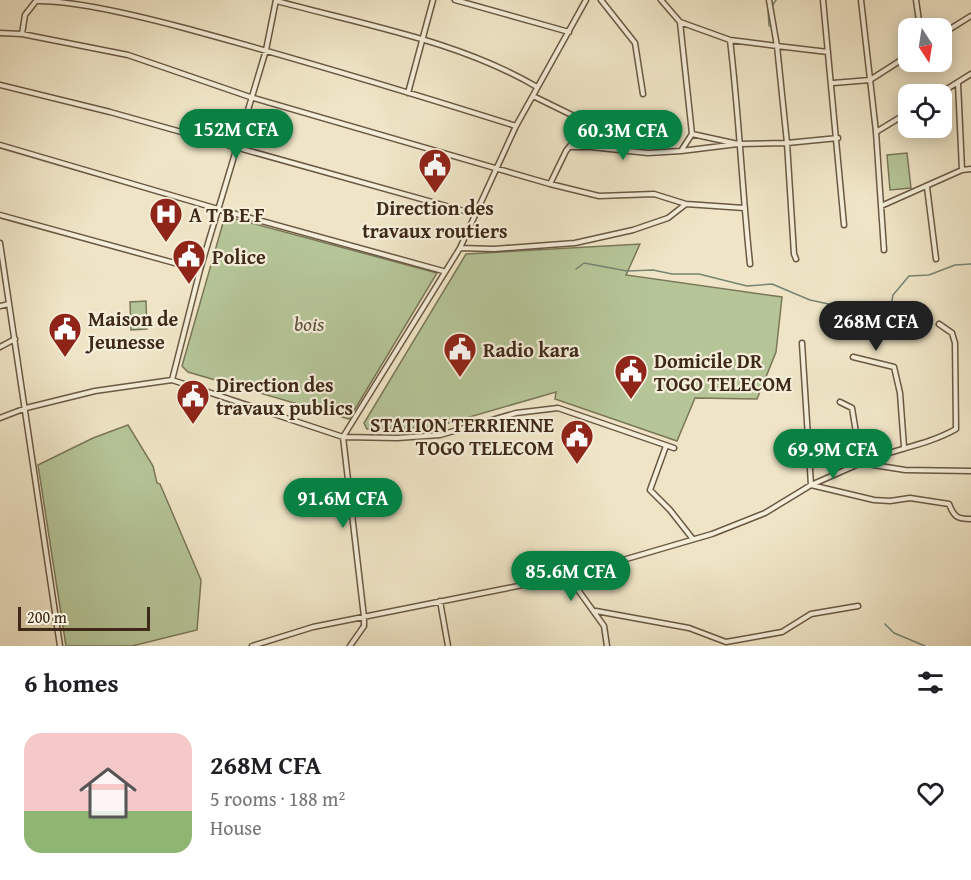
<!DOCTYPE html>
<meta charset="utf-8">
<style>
:root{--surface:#fff;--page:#f2f2f2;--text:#202124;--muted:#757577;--line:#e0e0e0;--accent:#0b8043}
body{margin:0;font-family:"Gentium Book Plus",serif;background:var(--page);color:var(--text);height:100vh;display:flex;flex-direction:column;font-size:22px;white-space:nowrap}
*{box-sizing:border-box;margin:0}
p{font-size:20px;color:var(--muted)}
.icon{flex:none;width:33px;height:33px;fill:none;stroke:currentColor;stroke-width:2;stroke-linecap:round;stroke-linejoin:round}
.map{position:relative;height:646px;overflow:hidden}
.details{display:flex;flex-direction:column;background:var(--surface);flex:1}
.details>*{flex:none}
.needle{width:39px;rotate:168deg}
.controls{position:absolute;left:898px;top:18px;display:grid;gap:12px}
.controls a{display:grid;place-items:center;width:54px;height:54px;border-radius:12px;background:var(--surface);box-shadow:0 3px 15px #0003;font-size:30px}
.scale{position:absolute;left:18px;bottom:15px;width:132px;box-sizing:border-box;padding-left:6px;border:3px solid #3e2918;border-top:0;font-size:16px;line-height:21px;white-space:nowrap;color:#3e2918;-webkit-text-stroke:4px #f5eeda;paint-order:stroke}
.price{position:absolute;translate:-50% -51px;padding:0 14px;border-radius:21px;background:var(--accent);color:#fff;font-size:20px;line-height:39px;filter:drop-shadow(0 2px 3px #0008)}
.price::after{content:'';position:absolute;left:50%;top:36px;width:18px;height:14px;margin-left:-9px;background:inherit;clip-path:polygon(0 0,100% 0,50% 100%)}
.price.current{background:#222;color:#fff}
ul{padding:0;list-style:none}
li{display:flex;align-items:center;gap:18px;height:150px;padding:0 24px}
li+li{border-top:2px solid var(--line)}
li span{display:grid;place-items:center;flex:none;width:168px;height:120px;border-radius:18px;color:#555}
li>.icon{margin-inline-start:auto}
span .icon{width:72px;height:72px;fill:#fffc;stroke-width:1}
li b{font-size:26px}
h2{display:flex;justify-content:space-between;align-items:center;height:72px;padding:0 24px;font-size:26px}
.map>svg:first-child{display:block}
.green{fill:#b5c598;stroke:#7a7758;stroke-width:1.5}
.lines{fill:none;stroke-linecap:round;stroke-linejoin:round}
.stream{stroke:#768473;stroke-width:1.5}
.minor-casing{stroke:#6a5844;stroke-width:7}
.minor{stroke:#f5eeda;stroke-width:4}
.labels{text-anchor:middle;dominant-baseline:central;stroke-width:4.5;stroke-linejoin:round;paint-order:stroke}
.poi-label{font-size:20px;font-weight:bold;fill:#3e2918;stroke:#f5eeda;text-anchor:start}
.park-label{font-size:20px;font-style:italic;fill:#5c5038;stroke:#f5eeda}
</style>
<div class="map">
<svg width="971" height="646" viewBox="0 0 971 646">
<rect width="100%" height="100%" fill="#efe5c6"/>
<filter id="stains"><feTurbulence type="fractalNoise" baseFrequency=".00333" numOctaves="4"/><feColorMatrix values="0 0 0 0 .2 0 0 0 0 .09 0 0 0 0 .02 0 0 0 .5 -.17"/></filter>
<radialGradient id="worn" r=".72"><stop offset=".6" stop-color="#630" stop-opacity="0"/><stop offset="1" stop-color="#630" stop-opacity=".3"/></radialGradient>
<path class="green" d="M907,153L911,188L890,190L887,155Z
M225,216L437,273L349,419L188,372L182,366Z
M640,244L626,275L782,297L776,352L757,399L695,398L677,441L555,399L556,392L435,427L367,429L364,423L466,254Z
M146,301L147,329L131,330L130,302Z
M128,425L153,466L157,483L160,484L201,580L197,630L132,646H66L38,465L93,438Z"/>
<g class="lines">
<path class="stream" d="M772,6L776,0
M768,9L769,26
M576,269L584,263L627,271L653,270L672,274H699L747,286L772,284L810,300L838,306L870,304L882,308L891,305L893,295L909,276L929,275L955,265L971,264
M885,624L894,633L925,646"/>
<defs>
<path id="minor" d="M455,0L569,32
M601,0L635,43L643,94
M661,0L680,22L692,134
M823,0L844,225
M861,0L876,132L884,250
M916,0L920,28
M277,1C364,25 459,41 537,87
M680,22L730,40L777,46L769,0
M0,33L22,34L128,55L250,97L550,184L566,151L579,135
M22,34L25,15L36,1C77,0 147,18 188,29C298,59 408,92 516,126
M942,34L971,16
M730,40C739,114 742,189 750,264
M833,83L870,80L909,55
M958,83L962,170
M0,85L110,112L475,214
M408,93L433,0
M939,94L971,74
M533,96L576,117L579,135L591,147L648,153L681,151L692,134L738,144
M876,132L909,112
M0,145L218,209L443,271
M572,147H591
M681,151L738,144L787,143L838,138
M550,184L599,196L654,194L686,204
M927,187L936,259
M881,206L962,170L971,169
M0,215L200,270
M0,243L60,646
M460,248L494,249L575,243L633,230L668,218L686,204L744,208
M796,259L794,254L787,143L777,46L828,52
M0,306L9,304
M802,343L811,485L874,500L890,501L910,498L949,504C954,517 957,519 971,519
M0,347L15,339
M853,357L894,367L900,393L904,447
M172,380L200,270L266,50L276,0
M840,402L852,408L861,463C892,449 926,446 956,429L955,343L952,333L939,324
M0,418L26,408L95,391L172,380L343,437L397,438L440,435L516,413L558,408L674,448
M666,446L650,490L670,510L692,538
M568,576L604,626L607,646
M440,601L448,646
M596,611L689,628L726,642L782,632L811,614L858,606
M252,646L313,627L568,576L712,534L765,513L811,485L861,463L905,470L971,471
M350,646L364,626V617L343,437L460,248L516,126L586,0"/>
</defs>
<use href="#minor" class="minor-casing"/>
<use href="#minor" class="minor"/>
</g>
<defs>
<symbol id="civic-pin" viewBox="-11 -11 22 30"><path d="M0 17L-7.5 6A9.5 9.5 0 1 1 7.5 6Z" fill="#8f2418" stroke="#f5eeda"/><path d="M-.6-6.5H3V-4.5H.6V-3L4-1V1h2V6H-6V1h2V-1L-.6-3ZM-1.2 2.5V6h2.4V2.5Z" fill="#fff"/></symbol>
<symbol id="hospital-pin" viewBox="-11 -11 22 30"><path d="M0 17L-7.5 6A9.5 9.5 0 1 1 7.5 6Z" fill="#8f2418" stroke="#f5eeda"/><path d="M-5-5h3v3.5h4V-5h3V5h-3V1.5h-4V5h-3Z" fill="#fff"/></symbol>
</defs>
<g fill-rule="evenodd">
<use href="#civic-pin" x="416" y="146" width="38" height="52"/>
<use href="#hospital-pin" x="147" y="195" width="38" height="52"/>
<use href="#civic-pin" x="170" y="237" width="38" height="52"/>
<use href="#civic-pin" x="46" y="310" width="38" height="52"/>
<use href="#civic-pin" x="441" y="330" width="38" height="52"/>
<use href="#civic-pin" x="612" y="352" width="38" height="52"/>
<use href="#civic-pin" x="174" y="377" width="38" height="52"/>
<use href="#civic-pin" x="558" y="417" width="38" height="52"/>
</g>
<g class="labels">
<g class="poi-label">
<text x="435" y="207" text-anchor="middle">Direction des<tspan x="435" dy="23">travaux routiers</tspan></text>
<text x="189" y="214">A T B E F</text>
<text x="212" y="256">Police</text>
<text x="88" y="318">Maison de<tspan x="88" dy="23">Jeunesse</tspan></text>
<text x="483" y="349">Radio kara</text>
<text x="654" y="360">Domicile DR<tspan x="654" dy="23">TOGO TELECOM</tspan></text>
<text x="216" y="384">Direction des<tspan x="216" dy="23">travaux publics</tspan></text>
<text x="554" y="424" text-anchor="end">STATION TERRIENNE<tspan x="554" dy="23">TOGO TELECOM</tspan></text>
</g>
<g class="park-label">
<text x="309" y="323">bois</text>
</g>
</g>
<rect width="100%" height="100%" filter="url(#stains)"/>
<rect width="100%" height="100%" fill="url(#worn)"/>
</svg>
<div class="controls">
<a><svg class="needle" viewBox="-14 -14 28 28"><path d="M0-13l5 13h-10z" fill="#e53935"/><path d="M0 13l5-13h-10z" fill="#757577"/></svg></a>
<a><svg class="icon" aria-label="locate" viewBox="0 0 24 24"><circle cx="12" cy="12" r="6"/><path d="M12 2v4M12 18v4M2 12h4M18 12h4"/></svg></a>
</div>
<div class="scale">200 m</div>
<b class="price" style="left:236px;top:160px">152M CFA</b>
<b class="price" style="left:623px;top:161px">60.3M CFA</b>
<b class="price current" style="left:876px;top:352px">268M CFA</b>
<b class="price" style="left:833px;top:480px">69.9M CFA</b>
<b class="price" style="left:343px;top:529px">91.6M CFA</b>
<b class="price" style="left:571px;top:602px">85.6M CFA</b>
</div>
<section class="details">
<h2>6 homes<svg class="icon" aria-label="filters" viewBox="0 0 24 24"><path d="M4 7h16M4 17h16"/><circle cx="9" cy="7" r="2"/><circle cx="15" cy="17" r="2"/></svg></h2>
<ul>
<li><span style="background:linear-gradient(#f6c9c9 65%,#8fb573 0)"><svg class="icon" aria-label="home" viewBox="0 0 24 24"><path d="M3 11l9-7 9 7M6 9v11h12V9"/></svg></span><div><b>268M CFA</b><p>5 rooms · 188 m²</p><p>House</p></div><svg class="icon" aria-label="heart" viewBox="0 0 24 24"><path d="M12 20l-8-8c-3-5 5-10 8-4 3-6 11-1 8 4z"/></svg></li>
</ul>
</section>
